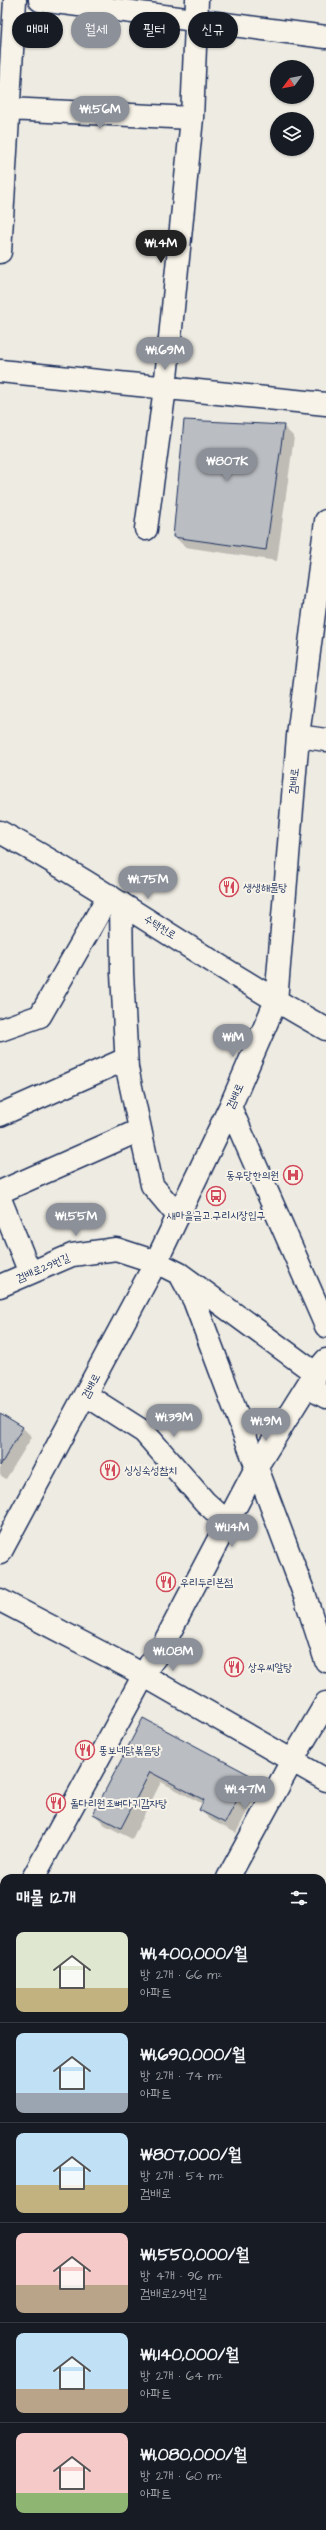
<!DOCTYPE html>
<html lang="ko">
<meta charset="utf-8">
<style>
:root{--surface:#171b24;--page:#20242c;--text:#f1f3f6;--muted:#9ea1a6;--line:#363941;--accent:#8c9099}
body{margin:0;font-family:"Architects Daughter","Poor Story",sans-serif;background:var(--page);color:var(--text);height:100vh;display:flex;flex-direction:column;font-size:15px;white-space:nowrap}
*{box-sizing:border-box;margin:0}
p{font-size:13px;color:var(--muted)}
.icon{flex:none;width:22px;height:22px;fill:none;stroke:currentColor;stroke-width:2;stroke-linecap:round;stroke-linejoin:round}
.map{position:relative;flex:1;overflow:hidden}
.side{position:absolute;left:0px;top:1874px;width:326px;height:656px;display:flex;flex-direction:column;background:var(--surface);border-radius:12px 12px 0 0;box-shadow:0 1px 3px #0004}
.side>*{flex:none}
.guide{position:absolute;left:12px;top:12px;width:302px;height:36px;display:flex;gap:8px}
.needle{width:26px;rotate:238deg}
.controls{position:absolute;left:270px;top:60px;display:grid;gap:8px}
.controls a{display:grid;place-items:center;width:44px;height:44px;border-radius:50%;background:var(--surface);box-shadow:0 1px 3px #0004;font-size:20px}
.price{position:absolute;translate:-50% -34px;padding:0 9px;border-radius:14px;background:var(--accent);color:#fff;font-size:13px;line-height:26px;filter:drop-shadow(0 1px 2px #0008)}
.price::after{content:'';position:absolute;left:50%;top:24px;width:12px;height:9px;margin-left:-6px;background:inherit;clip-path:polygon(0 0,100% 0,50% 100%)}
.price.active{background:#222;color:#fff}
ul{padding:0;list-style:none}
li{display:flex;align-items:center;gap:12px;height:100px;padding:0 16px}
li+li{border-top:1px solid var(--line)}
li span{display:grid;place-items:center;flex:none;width:112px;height:80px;border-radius:8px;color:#555}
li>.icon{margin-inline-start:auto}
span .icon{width:48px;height:48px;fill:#fffc;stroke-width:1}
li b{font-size:17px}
h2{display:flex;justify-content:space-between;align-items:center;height:48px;padding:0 16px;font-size:17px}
.chip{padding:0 14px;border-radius:18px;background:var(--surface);box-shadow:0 1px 3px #0004;font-size:14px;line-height:36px}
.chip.active{background:var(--accent);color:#fff}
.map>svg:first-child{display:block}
.shadow{fill:#0003}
.building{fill:#babdc2;stroke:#1b2f5e}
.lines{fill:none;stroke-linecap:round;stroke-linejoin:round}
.minor-casing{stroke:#1b2f5e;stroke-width:25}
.major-casing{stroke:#1b2f5e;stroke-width:25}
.minor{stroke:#f7f3e8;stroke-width:22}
.major{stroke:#f7f3e8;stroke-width:22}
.labels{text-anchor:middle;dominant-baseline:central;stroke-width:4;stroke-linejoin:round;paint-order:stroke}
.street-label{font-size:11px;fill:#1b2f5e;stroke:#f7f3e8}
.poi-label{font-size:11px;fill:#1b2f5e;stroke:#f7f3e8;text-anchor:start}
</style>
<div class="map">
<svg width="326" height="2530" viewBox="0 0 326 2530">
<rect width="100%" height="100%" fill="#eeebe2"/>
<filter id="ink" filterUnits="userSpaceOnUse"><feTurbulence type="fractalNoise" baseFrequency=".025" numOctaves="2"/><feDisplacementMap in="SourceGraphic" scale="8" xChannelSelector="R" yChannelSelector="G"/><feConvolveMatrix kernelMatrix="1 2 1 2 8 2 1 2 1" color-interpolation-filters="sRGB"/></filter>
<g filter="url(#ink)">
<path class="shadow" d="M283,426L294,437L277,561L185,547L174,536Z
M0,1415L23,1428L32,1437L6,1479L0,1475Z
M143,1719L250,1776L260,1786L236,1833L211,1820L200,1810L203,1804L161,1782L132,1839L105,1825L94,1814Z
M322,2030L326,2036V2178L322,2181Z
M92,2526H145L147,2530H95Z"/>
<path class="building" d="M184,420L284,425L266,550L173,537Z
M0,1413L23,1427L0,1466Z
M143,1718L250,1775L225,1823L199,1810L204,1800L150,1772L121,1828L93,1814Z
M322,2032L326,2038V2131L322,2134Z
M326,2140V2174L322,2176V2143Z
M0,2325L4,2329V2351L0,2353Z
M91,2526H141L143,2530H93Z"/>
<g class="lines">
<defs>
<path id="minor" d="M40,0L326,37
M8,109L192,118
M0,252L15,0
M0,371L326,404
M146,529L165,388L192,118L197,0
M298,736L326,740
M0,832C111,892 215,968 326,1029
M121,903L122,973L127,1068L152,1185L178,1216
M0,1030L40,1016L109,895
M230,1107L326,1326
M0,1115L126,1059
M0,1192L140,1130
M0,1199L30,1273
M0,1286L72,1255L116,1249L156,1262L180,1274L194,1300L305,1596L326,1661
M326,1360L315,1373L313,1390L326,1397
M86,1395L144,1432L205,1502L227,1522
M0,1553L156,1262L230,1107L276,1001L298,736L326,521
M0,1600L129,1667L326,1780
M33,1878L150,1664L160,1651L257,1466L315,1373L180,1274
M228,1878L293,1759L326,1703
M0,1935L4,1928
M322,1978L326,1974
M0,2100L4,2104
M322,2260L326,2267
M0,2367L4,2364
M322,2446L326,2449
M207,2526L209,2530"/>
<path id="major" d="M0,2216L4,2220
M0,2262L4,2265
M180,2526L183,2530
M238,2526L241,2530"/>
</defs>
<use href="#minor" class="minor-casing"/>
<use href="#major" class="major-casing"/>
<use href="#minor" class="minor"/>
<use href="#major" class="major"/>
</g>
</g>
<defs>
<symbol id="restaurant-ring" viewBox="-11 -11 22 22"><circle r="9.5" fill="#f7f3e8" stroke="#d1495b" stroke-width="1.5"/><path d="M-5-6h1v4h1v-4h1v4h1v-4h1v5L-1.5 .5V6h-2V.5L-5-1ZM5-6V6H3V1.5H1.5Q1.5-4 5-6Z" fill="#d1495b"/></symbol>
<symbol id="hospital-ring" viewBox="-11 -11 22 22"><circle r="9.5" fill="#f7f3e8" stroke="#d1495b" stroke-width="1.5"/><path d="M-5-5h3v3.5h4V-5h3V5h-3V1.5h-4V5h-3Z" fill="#d1495b"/></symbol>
<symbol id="bus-ring" viewBox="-11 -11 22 22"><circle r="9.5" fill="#f7f3e8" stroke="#d1495b" stroke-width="1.5"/><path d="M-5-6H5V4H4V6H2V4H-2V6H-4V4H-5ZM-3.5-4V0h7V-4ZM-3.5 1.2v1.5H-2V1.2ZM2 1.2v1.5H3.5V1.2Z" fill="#d1495b"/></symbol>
</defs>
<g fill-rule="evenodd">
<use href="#restaurant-ring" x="218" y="876" width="22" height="22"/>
<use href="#hospital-ring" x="282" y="1164" width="22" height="22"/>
<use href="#bus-ring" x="205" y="1185" width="22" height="22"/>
<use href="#restaurant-ring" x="99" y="1459" width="22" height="22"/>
<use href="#restaurant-ring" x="155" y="1571" width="22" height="22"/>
<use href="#restaurant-ring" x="223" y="1656" width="22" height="22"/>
<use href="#restaurant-ring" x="74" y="1739" width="22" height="22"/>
<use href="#restaurant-ring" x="45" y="1792" width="22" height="22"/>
</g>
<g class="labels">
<g class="street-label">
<text transform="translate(294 781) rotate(-85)">검배로</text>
<text transform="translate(160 927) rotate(32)">수택천로</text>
<text transform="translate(235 1096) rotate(-66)">검배로</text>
<text transform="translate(43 1268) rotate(-23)">검배로29번길</text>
<text transform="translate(91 1386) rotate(-62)">검배로</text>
</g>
<g class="poi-label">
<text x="243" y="887">생생해물탕</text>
<text x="279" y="1175" text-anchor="end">동우당한의원</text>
<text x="216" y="1215" text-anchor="middle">새마을금고.구리시장입구</text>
<text x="124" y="1470">싱싱숙성참치</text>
<text x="180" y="1582">우리두리본점</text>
<text x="248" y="1667">상우씨알탕</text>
<text x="99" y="1750">뚱보네닭볶음탕</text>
<text x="70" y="1803">돌다리원조뼈다귀감자탕</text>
</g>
</g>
</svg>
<div class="controls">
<a><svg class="needle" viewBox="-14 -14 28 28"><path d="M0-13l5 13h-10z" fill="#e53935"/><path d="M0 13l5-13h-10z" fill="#9ea1a6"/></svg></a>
<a><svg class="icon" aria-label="layers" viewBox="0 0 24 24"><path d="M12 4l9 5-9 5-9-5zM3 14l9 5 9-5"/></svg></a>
</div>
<b class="price" style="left:100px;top:130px">₩1.56M</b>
<b class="price active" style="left:161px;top:264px">₩1.4M</b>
<b class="price" style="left:165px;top:371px">₩1.69M</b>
<b class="price" style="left:227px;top:482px">₩807K</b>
<b class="price" style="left:148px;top:900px">₩1.75M</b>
<b class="price" style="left:233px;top:1058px">₩1M</b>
<b class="price" style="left:76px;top:1237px">₩1.55M</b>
<b class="price" style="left:174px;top:1438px">₩1.39M</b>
<b class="price" style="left:266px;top:1442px">₩1.9M</b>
<b class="price" style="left:232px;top:1548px">₩1.14M</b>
<b class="price" style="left:173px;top:1672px">₩1.08M</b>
<b class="price" style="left:245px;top:1810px">₩1.47M</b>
<div class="guide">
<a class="chip">매매</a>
<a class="chip active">월세</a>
<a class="chip">필터</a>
<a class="chip">신규</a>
</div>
<section class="side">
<h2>매물 12개<svg class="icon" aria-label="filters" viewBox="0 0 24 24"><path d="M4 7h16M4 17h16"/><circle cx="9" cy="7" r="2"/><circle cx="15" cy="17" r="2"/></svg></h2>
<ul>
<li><span style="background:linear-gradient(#dfe7d0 70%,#c2b280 0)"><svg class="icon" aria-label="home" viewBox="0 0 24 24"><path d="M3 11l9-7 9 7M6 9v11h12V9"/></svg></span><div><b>₩1,400,000/월</b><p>방 2개 · 66 m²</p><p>아파트</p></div></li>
<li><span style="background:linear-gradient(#bfe0f5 75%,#9aa5b1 0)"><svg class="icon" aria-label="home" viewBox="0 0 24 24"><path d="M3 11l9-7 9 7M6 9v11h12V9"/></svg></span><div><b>₩1,690,000/월</b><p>방 2개 · 74 m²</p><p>아파트</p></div></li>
<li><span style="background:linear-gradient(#bfe0f5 65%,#c2b280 0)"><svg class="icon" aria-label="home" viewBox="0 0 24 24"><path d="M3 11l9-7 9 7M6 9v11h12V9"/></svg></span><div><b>₩807,000/월</b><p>방 2개 · 54 m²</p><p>검배로</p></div></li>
<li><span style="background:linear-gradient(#f6c9c9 65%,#b9a48a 0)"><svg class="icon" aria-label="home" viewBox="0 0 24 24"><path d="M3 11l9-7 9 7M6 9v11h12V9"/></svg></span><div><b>₩1,550,000/월</b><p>방 4개 · 96 m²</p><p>검배로29번길</p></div></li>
<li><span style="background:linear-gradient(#bfe0f5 70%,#b9a48a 0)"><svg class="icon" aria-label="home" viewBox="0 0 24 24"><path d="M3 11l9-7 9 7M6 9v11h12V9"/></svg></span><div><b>₩1,140,000/월</b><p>방 2개 · 64 m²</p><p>아파트</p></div></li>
<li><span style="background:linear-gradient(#f6c9c9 75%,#8fb573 0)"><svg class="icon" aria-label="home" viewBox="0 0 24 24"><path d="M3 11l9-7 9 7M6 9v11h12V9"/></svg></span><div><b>₩1,080,000/월</b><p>방 2개 · 60 m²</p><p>아파트</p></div></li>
</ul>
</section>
</div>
